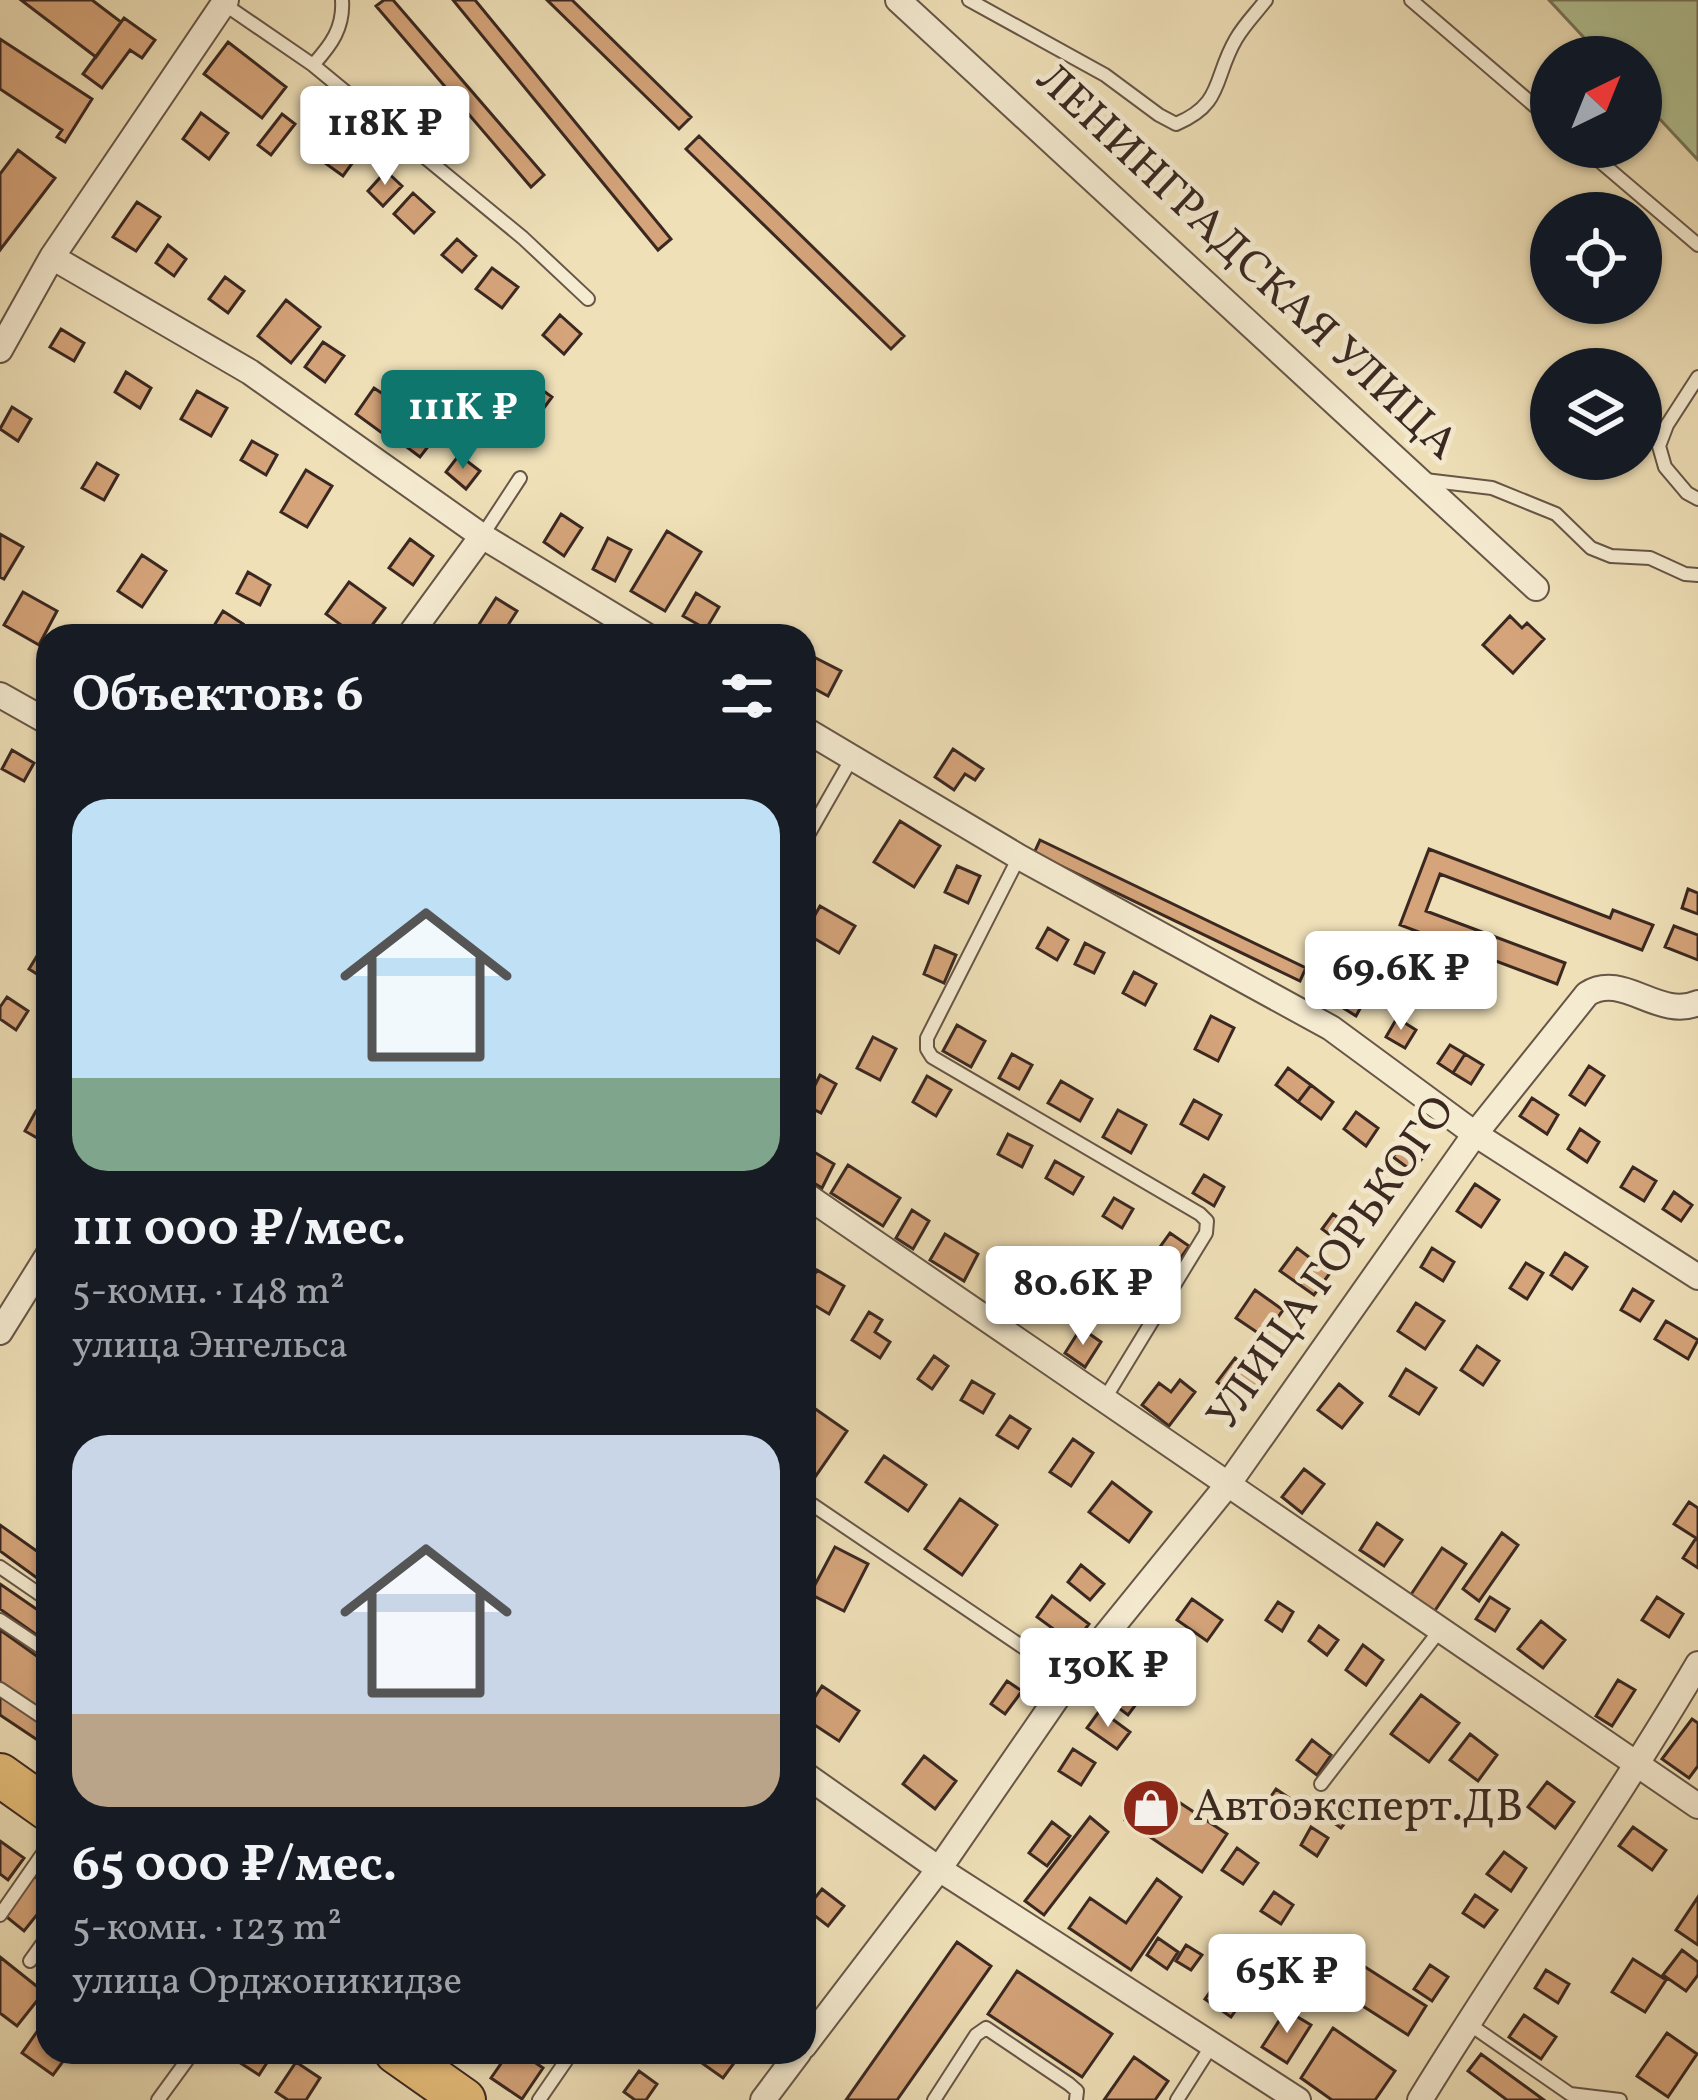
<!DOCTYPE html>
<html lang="ru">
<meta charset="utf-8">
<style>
:root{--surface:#171b24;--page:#20242c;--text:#f1f3f6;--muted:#9ea1a6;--accent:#0f766e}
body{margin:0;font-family:Vollkorn,serif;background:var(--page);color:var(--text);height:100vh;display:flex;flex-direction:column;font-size:45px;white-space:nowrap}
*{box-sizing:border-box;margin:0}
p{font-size:39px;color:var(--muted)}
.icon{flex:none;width:66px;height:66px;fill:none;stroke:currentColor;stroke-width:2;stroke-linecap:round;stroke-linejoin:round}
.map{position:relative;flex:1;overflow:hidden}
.side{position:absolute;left:36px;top:624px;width:780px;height:1440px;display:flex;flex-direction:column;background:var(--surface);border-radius:36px;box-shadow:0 3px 9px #0004}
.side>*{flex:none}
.needle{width:78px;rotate:43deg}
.tools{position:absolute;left:1530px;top:36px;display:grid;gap:24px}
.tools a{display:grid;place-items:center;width:132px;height:132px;border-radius:50%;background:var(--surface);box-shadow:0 3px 9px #0004;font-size:60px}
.price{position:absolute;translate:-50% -102px;padding:0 27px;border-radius:12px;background:#fff;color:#222;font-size:39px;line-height:78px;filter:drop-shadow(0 3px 6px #0008)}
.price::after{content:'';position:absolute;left:50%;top:72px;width:36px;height:27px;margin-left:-18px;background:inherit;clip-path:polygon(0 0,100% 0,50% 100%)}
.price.active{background:var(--accent);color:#fff}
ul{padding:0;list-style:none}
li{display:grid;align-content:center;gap:24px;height:636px;padding:0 36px}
li span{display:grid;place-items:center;height:372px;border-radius:36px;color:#555}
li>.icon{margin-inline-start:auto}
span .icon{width:216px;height:216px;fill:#fffc;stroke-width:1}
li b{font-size:51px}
h2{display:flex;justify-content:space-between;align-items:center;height:144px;padding:0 36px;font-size:51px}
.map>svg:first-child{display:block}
.green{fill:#b2c394;stroke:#76765a;stroke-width:3}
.building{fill:#d5a47a;stroke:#3a2821;stroke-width:3}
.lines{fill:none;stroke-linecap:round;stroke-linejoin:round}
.lane-casing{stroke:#675647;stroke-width:16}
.street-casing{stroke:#675647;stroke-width:28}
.highway-casing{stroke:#3a2821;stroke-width:46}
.lane{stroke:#f5ebd1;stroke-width:12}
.street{stroke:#f5ebd1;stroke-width:24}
.highway{stroke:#e8c07c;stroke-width:42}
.labels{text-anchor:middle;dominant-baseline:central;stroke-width:10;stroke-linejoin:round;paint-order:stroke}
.street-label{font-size:45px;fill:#3a2821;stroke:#f5ebd1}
.poi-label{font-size:45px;fill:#3a2821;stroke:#f5ebd1;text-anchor:start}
</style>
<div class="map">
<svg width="1698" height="2100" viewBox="0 0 1698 2100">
<rect width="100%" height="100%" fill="#efe0b8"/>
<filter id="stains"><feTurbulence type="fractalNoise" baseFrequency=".00167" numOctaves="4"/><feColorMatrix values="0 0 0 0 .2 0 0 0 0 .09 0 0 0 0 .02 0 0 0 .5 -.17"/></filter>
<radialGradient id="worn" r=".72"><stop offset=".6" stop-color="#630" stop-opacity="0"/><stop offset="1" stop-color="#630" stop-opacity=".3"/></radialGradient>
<path class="green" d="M1549,0H1698V160L1641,99V57H1602Z"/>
<path class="building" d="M21,0H92L121,22L96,57Z
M384,0H393L544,175L531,187L376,6Z
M453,0H475L671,239L658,250Z
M547,0H572L691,117L679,129Z
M124,18L155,40L142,58L130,50L102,88L83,74Z
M0,39L92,99L65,142L57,137L62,130L0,89Z
M228,42L286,87L262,118L204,74Z
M201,113L228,133L209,159L183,139Z
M282,114L295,124L271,155L258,145Z
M325,125L361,151L343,176L307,150Z
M699,136L904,336L891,349L686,149Z
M18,150L55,178L0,250V174Z
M386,171L402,186L383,206L368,191Z
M413,193L434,212L414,233L394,214Z
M137,202L160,217L136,251L113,237Z
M457,239L476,256L462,272L442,255Z
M168,245L186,259L174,276L156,263Z
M492,268L518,287L502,308L476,289Z
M225,277L244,291L228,313L209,299Z
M286,300L320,327L291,363L258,336Z
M560,315L581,334L564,354L543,335Z
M61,329L84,343L74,361L50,347Z
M323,342L344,356L325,382L305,367Z
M126,372L151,388L140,408L115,392Z
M523,376L552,397L535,420L506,400Z
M374,388L401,406L382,433L356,414Z
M197,391L227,408L211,436L181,419Z
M12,407L31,419L18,441L0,429Z
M416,420L437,435L420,457L400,442Z
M252,441L277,455L266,475L241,460Z
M459,455L480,471L466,489L446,472Z
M97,463L118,475L104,500L82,488Z
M306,470L332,486L307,527L281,512Z
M561,514L582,528L564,556L544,542Z
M667,531L701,552L665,611L631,591Z
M0,534L23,547L4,579L0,577Z
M608,538L631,550L615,581L593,569Z
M410,539L433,556L413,585L389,568Z
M142,555L166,571L142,607L118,591Z
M248,572L270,585L260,605L237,593Z
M349,582L385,608L364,636H356L326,614Z
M23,592L57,611L39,645L4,625Z
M696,593L719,607L706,629L683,616Z
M496,598L517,611L501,636H494L478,626Z
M223,611L243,624L235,636H223L212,629Z
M1510,616L1522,628L1527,623L1544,639L1513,673L1483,645Z
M804,652L841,671L828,696L804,683Z
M953,749L983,769L975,780L965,774L954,790L935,777Z
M12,750L34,763L24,781L2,769Z
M900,821L940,846L914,887L874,862Z
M1040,840L1306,968L1300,981L1034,853Z
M1429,849L1610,918L1613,910L1653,925L1642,950L1440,874L1426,911L1565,963L1557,984L1400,925Z
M957,866L980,876L968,903L945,892Z
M1688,889L1698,893V914L1682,908Z
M820,906L855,926L839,953L805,933Z
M1674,926L1698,935V960L1665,947Z
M1048,928L1068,940L1057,960L1037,948Z
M48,938V981L29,969Z
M1085,943L1104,953L1094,973L1075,964Z
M935,946L956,955L944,983L924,974Z
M1134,972L1156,984L1145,1005L1123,993Z
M1348,985L1367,996L1356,1016L1337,1004Z
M7,997L28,1011L16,1030L0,1019V1007Z
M1211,1016L1234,1028L1218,1061L1195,1049Z
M1397,1018L1416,1030L1405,1048L1386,1037Z
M957,1025L985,1041L971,1067L943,1051Z
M873,1037L896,1049L880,1080L857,1068Z
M1450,1045L1465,1054L1453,1073L1438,1063Z
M1012,1054L1032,1065L1019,1089L999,1078Z
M1465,1054L1483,1065L1471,1084L1453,1073Z
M1589,1066L1604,1076L1585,1105L1570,1095Z
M1288,1068L1311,1085L1298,1102L1276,1085Z
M820,1075L836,1084L821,1113L805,1105Z
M927,1076L951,1090L936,1116L913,1102Z
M1061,1081L1092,1099L1080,1121L1048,1103Z
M1311,1085L1333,1102L1321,1119L1298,1102Z
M1532,1098L1558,1115L1547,1134L1520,1116Z
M1194,1100L1221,1115L1208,1139L1181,1124Z
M1118,1110L1146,1125L1131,1153L1103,1137Z
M36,1111L48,1118L46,1143L25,1131Z
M1356,1112L1378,1128L1366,1146L1344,1129Z
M1580,1129L1599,1142L1587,1162L1568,1149Z
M1008,1134L1032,1146L1022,1167L998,1154Z
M1410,1135L1429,1150L1412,1171L1393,1157Z
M814,1152L834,1164L822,1188L804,1177V1171Z
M1055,1161L1083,1177L1073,1194L1046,1178Z
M848,1165L900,1198L883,1226L831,1193Z
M1633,1167L1656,1181L1644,1201L1621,1187Z
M1204,1175L1224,1187L1214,1206L1193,1193Z
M1475,1184L1499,1200L1481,1227L1457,1211Z
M1674,1192L1692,1205L1681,1221L1663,1209Z
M1114,1198L1133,1209L1122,1228L1103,1216Z
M912,1210L929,1221L913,1249L896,1238Z
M1333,1214L1353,1229L1342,1244L1322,1229Z
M1170,1233L1189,1246L1174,1267L1155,1254Z
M945,1234L978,1254L964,1281L930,1260Z
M1297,1248L1330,1273L1314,1295L1280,1271Z
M1432,1248L1454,1262L1443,1281L1421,1267Z
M1565,1253L1587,1267L1572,1289L1551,1275Z
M1025,1261L1048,1275L1034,1297L1012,1282Z
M1526,1263L1543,1273L1527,1299L1510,1288Z
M817,1270L844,1286L829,1314L804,1299V1293Z
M1633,1289L1653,1301L1640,1321L1621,1310Z
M1255,1290L1283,1310L1264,1337L1236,1318Z
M1416,1303L1444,1321L1425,1349L1398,1331Z
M869,1312L882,1320L875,1332L890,1342L880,1358L852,1340Z
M1666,1321L1698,1340L1688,1359L1655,1339Z
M1081,1328L1101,1342L1085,1367L1065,1353Z
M1477,1346L1499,1361L1483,1385L1461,1370Z
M934,1356L948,1366L932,1389L918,1379Z
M1235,1358L1262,1379L1243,1403L1217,1382Z
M1406,1369L1436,1388L1419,1414L1390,1396Z
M1180,1380L1195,1392L1169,1426L1142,1405L1159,1383L1171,1392Z
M972,1381L994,1394L983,1413L961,1400Z
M1339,1384L1362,1403L1342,1428L1318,1410Z
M814,1408L847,1431L808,1487L804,1484V1423Z
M1010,1416L1030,1429L1018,1448L997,1435Z
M1073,1439L1093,1453L1071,1486L1050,1472Z
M884,1456L926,1485L908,1511L866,1482Z
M1304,1469L1324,1484L1302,1513L1282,1497Z
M1112,1482L1151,1512L1129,1542L1089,1512Z
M960,1499L997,1525L962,1575L925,1549Z
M1689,1502L1698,1508V1568L1683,1558L1696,1538L1674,1524Z
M1377,1523L1402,1540L1384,1566L1360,1550Z
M0,1525L48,1559V1586L0,1551Z
M1502,1533L1518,1545L1479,1601L1463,1589Z
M835,1547L868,1564L844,1611L810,1594Z
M1442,1548L1466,1564L1434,1612L1410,1596Z
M1081,1565L1104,1584L1090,1600L1068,1582Z
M0,1584L48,1617V1643L0,1609Z
M1052,1596L1089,1624L1074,1644L1037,1617Z
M1490,1597L1509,1609L1495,1631L1476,1619Z
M1657,1597L1683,1614L1669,1637L1642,1620Z
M1192,1599L1222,1620L1207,1641L1177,1620Z
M1278,1602L1293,1612L1282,1631L1266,1620Z
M1541,1621L1565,1640L1543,1668L1518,1649Z
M1319,1626L1338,1640L1327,1655L1309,1641Z
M0,1630L48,1664V1716L0,1684Z
M1155,1638L1188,1663L1170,1687L1137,1662Z
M1363,1645L1383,1660L1366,1685L1346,1670Z
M1618,1680L1635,1690L1612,1726L1596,1716Z
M1007,1681L1022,1691L1005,1714L991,1704Z
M1120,1684L1140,1699L1128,1715L1108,1700Z
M822,1686L859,1711L839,1741L804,1718V1714Z
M0,1695L48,1728V1747L0,1715Z
M1421,1695L1459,1723L1429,1762L1391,1734Z
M1100,1710L1130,1732L1117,1749L1087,1728Z
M1692,1719L1698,1723V1766L1689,1778L1662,1759Z
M1470,1734L1497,1755L1478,1781L1450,1760Z
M1312,1740L1331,1755L1317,1775L1297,1760Z
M1073,1749L1095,1763L1081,1785L1059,1771Z
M924,1756L956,1781L935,1809L903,1784Z
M1547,1782L1574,1802L1555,1828L1528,1807Z
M1150,1783L1227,1834L1202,1872L1125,1820Z
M1276,1789L1298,1804L1286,1822L1264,1807Z
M1335,1799L1353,1813L1341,1828L1323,1815Z
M1090,1817L1108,1832L1044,1915L1025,1901Z
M1052,1822L1070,1836L1047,1866L1029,1853Z
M1311,1827L1328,1838L1317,1856L1301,1845Z
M1633,1827L1666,1850L1652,1870L1619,1846Z
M0,1841L24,1858L8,1880L0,1874Z
M1237,1848L1258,1863L1243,1884L1222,1870Z
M1504,1852L1526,1868L1511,1891L1487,1874Z
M33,1875L48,1887V1901L24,1931L3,1914Z
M1157,1879L1181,1897L1131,1970L1069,1928L1090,1898L1126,1923Z
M822,1889L844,1906L828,1926L806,1909Z
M1274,1892L1293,1905L1281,1924L1261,1911Z
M1475,1895L1497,1910L1484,1927L1463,1913Z
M1698,1897V1945L1676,1930Z
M1158,1938L1178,1952L1167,1969L1147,1955Z
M957,1942L991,1966L897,2100H846Z
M1186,1945L1202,1955L1191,1970L1176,1961Z
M1682,1950L1698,1962V1975L1686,1991L1663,1975Z
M0,1957L44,1992L17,2026L0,2013Z
M1633,1959L1666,1980L1645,2012L1612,1992Z
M1362,1965L1426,2006L1408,2035L1344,1994Z
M1430,1965L1448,1977L1432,2001L1414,1989Z
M1226,1969L1252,1987L1231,2017L1205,1999Z
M1546,1970L1569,1984L1558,2003L1535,1988Z
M1017,1971L1112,2034L1082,2077L988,2014Z
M1286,2010L1311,2025L1287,2063L1262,2047Z
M1524,2015L1556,2037L1541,2059L1509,2037Z
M41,2026L48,2031V2052H70L53,2075L22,2053Z
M1333,2028L1395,2071L1375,2100H1332L1301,2078Z
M1667,2033L1697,2054L1668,2097L1637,2076Z
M246,2052H274L259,2075L239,2062Z
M509,2052H520L543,2068L522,2099L491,2078Z
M706,2052H735L740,2055L723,2078L699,2061Z
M1481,2054L1544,2100H1507L1468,2071Z
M1134,2057L1168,2081L1155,2100H1104Z
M296,2062L320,2078L306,2100H288L276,2092Z
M639,2071L657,2084L646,2100H635L624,2092Z"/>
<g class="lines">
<defs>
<path id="lane" d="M969,0L1105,75L1159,115L1176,124C1224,104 1213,78 1236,39C1244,25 1256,13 1266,0
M1411,0L1551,120
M224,4L313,65L523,238L588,299
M313,65C331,45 344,28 342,0
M1583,147L1698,245
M1698,377L1667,425L1659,446L1665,467L1687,493L1698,499
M1425,480L1492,488L1556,514L1591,548L1611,556L1650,558L1685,574L1698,575
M482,536L520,478
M804,842L852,758
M1019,857L927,1038V1049L932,1057L1200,1214L1207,1221L1206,1233L1104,1400
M804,1499L1070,1679
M0,1567L48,1600
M0,1620L48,1652
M0,1689L48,1721
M1321,1784L1440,1630
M0,1915L48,1846
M30,1961L48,1936
M1469,2024L1570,2094L1620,2100
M158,2100L193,2052
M539,2100L572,2052
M934,2100L976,2035L986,2028L1069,2084L1077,2091L1076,2100
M1177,2100L1212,2045"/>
<path id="street" d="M898,0L1536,588
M52,257L250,372L482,536L647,636
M0,350L52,257L226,0
M409,636L482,536
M0,695L48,722
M804,729L1019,857L1331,1028L1475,1134L1698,1277
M804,1194L1698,1806
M0,1332L48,1255
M804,1774L939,1869L1298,2100
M804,2046L939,1869L1070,1679L1229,1483L1475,1134L1587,994C1623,971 1658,1020 1698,1003
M763,2100L799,2052
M1420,2100C1510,1953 1610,1813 1698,1664"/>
<path id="highway" d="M0,1775L48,1809
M396,2052L464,2100"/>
</defs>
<use href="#lane" class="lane-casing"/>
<use href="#street" class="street-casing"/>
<use href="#highway" class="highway-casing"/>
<use href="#lane" class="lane"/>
<use href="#street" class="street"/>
<use href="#highway" class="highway"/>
</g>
<defs>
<symbol id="shop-disc" viewBox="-11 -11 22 22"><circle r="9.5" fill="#8f2418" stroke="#f5ebd1"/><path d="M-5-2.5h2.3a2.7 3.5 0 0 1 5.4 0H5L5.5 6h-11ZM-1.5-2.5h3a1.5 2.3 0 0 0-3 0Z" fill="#fff"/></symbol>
</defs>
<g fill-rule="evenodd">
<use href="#shop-disc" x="1118" y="1775" width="66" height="66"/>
</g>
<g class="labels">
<g class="street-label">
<text transform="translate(1246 263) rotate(43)">ЛЕНИНГРАДСКАЯ УЛИЦА</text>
<text transform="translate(1333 1264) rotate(-55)">УЛИЦА ГОРЬКОГО</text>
</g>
<g class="poi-label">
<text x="1193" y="1808">Автоэксперт.ДВ</text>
</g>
</g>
<rect width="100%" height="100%" filter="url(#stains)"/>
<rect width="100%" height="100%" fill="url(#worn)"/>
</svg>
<div class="tools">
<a><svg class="needle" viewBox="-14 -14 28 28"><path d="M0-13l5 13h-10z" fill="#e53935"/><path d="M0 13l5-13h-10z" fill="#9ea1a6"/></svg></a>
<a><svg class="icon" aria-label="locate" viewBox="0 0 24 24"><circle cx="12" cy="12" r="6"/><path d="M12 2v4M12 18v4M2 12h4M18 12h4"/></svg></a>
<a><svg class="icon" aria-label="layers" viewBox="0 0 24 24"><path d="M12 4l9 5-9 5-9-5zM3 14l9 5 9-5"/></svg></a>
</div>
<b class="price" style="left:385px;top:188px">118K ₽</b>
<b class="price active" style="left:463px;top:472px">111K ₽</b>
<b class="price" style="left:1401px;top:1033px">69.6K ₽</b>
<b class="price" style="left:1083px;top:1348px">80.6K ₽</b>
<b class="price" style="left:1108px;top:1730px">130K ₽</b>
<b class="price" style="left:1287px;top:2036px">65K ₽</b>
<section class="side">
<h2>Объектов: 6<svg class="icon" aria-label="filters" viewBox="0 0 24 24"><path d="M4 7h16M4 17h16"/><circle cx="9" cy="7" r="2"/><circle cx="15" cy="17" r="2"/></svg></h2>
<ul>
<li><span style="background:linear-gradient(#bfe0f5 75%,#7fa58c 0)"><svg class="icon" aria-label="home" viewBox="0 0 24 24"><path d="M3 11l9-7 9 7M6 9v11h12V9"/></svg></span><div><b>111 000 ₽/мес.</b><p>5-комн. · 148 m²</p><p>улица Энгельса</p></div></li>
<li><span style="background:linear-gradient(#c9d6e8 75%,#b9a48a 0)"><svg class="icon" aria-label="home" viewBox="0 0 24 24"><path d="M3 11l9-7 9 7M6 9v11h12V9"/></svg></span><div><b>65 000 ₽/мес.</b><p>5-комн. · 123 m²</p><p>улица Орджоникидзе</p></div></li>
</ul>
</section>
</div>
